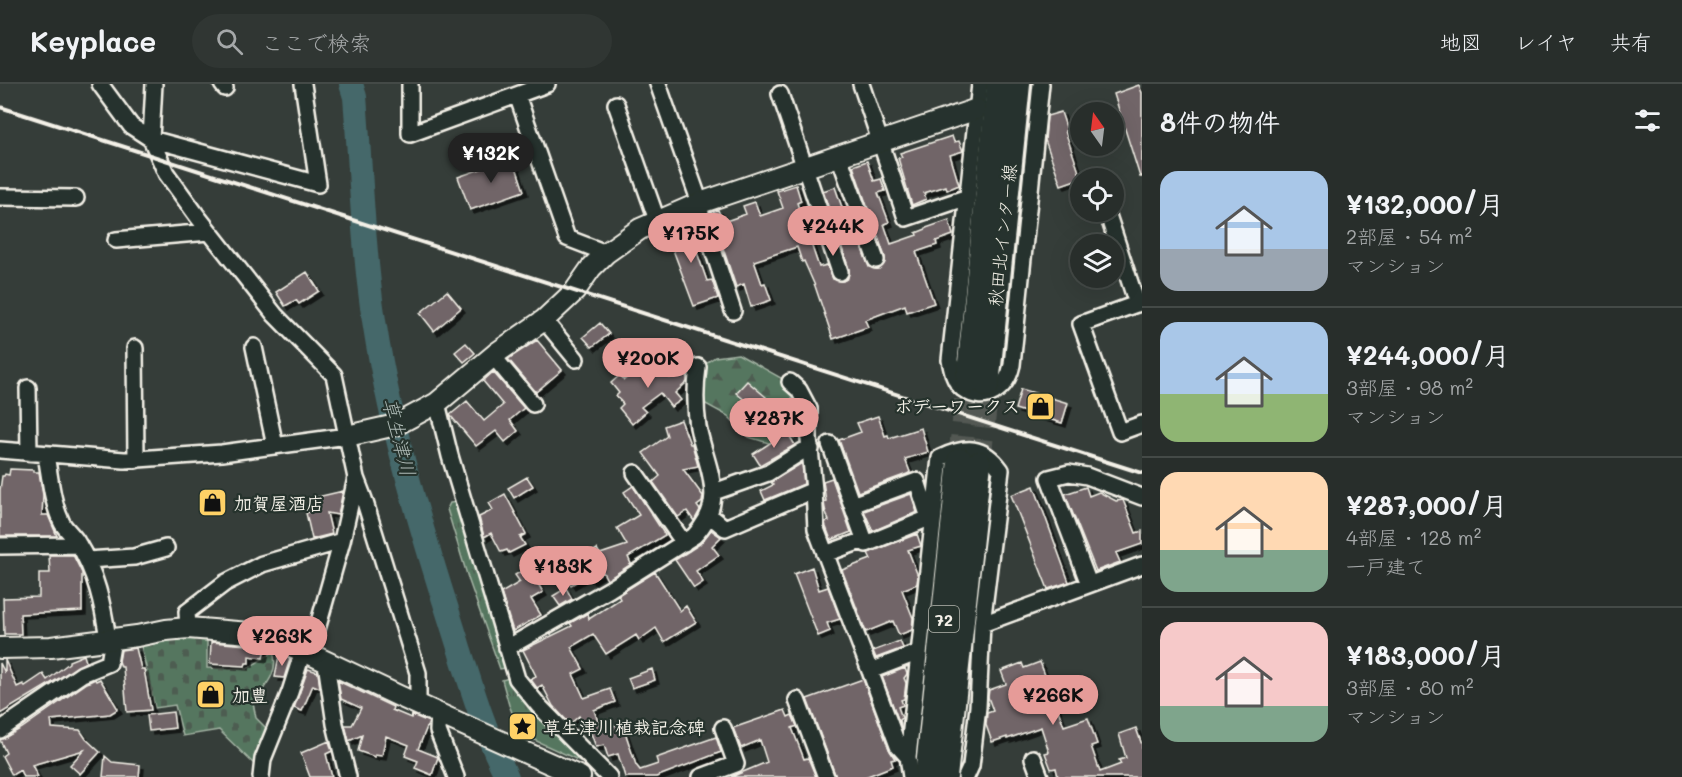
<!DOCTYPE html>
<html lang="ja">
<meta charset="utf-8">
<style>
:root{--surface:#282e2b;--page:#303633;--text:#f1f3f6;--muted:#a5a8a9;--line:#444a47;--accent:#e69b98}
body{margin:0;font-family:Mali,"Klee One",sans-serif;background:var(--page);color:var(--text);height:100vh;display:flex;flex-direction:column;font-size:22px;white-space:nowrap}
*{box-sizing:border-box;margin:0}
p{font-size:20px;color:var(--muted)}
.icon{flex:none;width:33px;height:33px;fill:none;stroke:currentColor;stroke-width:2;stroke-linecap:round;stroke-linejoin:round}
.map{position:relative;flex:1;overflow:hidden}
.details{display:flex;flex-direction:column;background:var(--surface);width:540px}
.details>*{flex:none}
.needle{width:39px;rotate:346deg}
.buttons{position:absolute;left:1070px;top:18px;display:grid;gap:12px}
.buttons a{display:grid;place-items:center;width:54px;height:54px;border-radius:50%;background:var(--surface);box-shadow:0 6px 24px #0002,0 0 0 2px var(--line);font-size:30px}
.price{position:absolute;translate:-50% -51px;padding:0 14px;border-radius:21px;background:var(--accent);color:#111;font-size:20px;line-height:39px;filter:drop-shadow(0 2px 3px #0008)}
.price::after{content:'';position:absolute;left:50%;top:36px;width:18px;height:14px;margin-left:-9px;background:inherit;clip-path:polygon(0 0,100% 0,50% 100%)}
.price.active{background:#222;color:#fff}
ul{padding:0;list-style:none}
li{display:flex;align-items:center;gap:18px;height:150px;padding:0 18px}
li+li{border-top:2px solid var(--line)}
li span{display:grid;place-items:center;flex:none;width:168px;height:120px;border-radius:18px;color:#555}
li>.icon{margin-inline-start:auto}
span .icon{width:72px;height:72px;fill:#fffc;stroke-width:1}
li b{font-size:26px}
h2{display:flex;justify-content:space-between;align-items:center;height:72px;padding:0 18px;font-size:26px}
header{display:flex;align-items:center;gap:36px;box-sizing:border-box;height:84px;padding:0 30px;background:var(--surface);border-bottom:2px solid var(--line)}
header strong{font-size:28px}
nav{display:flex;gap:33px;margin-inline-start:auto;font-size:21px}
.search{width:420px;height:54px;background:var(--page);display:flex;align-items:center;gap:15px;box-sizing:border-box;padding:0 21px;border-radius:33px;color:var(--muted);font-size:22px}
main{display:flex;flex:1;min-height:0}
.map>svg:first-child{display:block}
.forest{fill:url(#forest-firs);stroke:#a4b4a4;stroke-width:1.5}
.cemetery{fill:url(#cemetery-stones);stroke:#a4b4a4;stroke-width:1.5}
.park{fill:url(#park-tufts);stroke:#a4b4a4;stroke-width:1.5}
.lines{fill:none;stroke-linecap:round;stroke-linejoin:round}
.river{stroke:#44686a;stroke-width:24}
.building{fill:#716567;stroke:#f4f1e8;stroke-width:1.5;filter:url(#shadow)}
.primary-tunnel{stroke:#525853;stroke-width:24;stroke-dasharray:24 12;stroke-linecap:butt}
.minor-casing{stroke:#f4f1e8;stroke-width:20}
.tertiary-casing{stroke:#f4f1e8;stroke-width:24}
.primary-casing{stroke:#f4f1e8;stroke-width:28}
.minor{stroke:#26332d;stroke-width:15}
.tertiary{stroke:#26332d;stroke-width:20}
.primary{stroke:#26332d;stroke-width:24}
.rail{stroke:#f4f1e8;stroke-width:4}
.labels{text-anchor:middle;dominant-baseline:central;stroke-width:4.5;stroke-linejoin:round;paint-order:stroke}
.shield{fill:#26332d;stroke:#b6b8b0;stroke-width:1.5}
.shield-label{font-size:16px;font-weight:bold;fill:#f4f1e8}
.street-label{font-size:18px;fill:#f4f1e8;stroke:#26332d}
.poi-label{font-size:18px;font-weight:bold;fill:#f4f1e8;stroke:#26332d;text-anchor:start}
.water-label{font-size:20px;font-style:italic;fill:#aebab6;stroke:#26332d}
</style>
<header>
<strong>Keyplace</strong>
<div class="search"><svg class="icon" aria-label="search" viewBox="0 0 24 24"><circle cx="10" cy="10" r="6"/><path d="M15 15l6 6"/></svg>ここで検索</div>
<nav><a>地図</a><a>レイヤ</a><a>共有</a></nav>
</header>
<main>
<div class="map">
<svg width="1142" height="693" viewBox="0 0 1142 693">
<defs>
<pattern id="forest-firs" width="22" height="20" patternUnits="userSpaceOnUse" patternTransform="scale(1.5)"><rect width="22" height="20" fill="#55765f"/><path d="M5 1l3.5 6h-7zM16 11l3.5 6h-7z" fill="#4e5d51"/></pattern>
<pattern id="cemetery-stones" width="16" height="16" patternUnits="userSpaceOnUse" patternTransform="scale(1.5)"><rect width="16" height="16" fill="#55765f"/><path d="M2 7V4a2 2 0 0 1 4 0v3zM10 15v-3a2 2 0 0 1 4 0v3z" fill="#4e5d51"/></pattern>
<pattern id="park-tufts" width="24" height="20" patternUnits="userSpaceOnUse" patternTransform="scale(1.5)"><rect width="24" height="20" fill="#55765f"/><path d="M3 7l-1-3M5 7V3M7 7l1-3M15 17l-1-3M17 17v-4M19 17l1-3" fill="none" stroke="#4e5d51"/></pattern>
<filter id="shadow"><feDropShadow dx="4" dy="4" stdDeviation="0" flood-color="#0009"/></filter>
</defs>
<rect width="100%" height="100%" fill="#353d39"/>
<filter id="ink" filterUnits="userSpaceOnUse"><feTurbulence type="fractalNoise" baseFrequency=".0167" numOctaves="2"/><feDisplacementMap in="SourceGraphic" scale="12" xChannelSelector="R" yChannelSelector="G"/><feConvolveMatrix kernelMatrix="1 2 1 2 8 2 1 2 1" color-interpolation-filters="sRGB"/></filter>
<g filter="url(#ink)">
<path class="forest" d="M738,270L781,294L803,325L807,341L794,354L772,360L749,353L728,332L704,319L700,308L701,293L706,279L715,273Z"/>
<path class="cemetery" d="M207,553V584L247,585L273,568C280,589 264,603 253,619L256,634L269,647L255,681L219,646L183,652L175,621L155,624L140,557Z"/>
<path class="park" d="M458,418L506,582L505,584L500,585L468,494L447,425L450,419Z
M512,593L574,668L580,677L521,650L509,621L502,596Z"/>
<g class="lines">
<path class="river" d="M351,0L355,13C360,75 362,138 369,199C382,313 415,426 450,535C467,588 482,643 507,693"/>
</g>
<path class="building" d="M1139,1L1142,9V93H1140L1114,10Z
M1061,28L1067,46L1065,47L1081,94L1061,101L1045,56L1047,32Z
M952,52L954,58L959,57L963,67L950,71L959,101L947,106L946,102L924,109L926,115L912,121L898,74L902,73L900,69Z
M513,74L524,107L470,126L458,93Z
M867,77L874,97L881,95L885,107L878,109L889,138L884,140L891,160L917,151L916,149L926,145V144L949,136L953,151L936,157L937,161L916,168L934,219L907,228L905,221L865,236L868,243L833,255L815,202L804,177L802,178L797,163L754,177L762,200L765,199L771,216L751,223L744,200L736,203L711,128L718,126L723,138L746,130L743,122L755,118L760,132L783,124L777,107L796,101L801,117L797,119L819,183L827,181L833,195L843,197L848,194L849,185L823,107L835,103L845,132L849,131L869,183L879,185L885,178V173L853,82Z
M693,137L698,152L692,154L707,197L712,196L718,214L694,222L666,147Z
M307,188L319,207L299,220L296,216L285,222L276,208Z
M447,207L461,224L434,247L420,229Z
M600,239L609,250L592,263L583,253Z
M537,256L562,286L536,308L508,275Z
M466,259L475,269L464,278L455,268Z
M653,274L670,294L682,283L687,288V298L675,309L681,316L671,323L660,309L641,323L646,328L632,340L619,324L623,320L616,312L619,309L611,299L620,291L624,296Z
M493,288L524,324L510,336L518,347L505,358L496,347L476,362L450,331L467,317L484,337L503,321L483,297Z
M747,297L766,313L756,325L736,309Z
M1021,305L1068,319L1062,339L1015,325Z
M878,332L885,352L888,351L889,354L921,344L928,368L905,375L910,388L907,390L858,408L839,356L861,348L857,339Z
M681,336L690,360H692L698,382L683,385L703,412L702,418L697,422L700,426L694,437L687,427L678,433L653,398L660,392L643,369L667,352L664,342Z
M787,348L795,361L760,381L753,370Z
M802,379L804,400L765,416L761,407L773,401L771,398Z
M10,385L33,386V388H39L43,411L42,431H48L57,452H0V406L2,392H4L5,390L9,391Z
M527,393L533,402L514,414L508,404Z
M832,394L851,448L831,456L826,443L825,438L829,437L825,425L824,418L826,417L823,397Z
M633,402L665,451L628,473L631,480L607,496L603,488L590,496L587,491L571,501L562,486L597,465L600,470L627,461L617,444L639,431L624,408Z
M1034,402L1069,498L1048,505L1011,411Z
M1086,403L1089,412L1099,408L1116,417L1123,416L1136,449L1142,447V460L1116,469L1120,478L1096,487L1065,410Z
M343,407L338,431L327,429L332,450L312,455L306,429L316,426L313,414Z
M505,410L526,450L520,453L525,461L509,469L507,466L501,468L491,449L484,453L479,433L493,426L489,419Z
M911,410L917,428L873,447L864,427Z
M711,446L721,453L712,462L719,471L696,487L703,498L694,504L675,476L700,460Z
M917,450L921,462L908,466L918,492L917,500L902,506L913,534L912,546L899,551L893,537L866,548L842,486L871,475L868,469Z
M49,471H73L82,489V527L20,530L21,550H4L3,514L39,513V489H50Z
M528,483L543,508L531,515L541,531L513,547L501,509L520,498L515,491Z
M812,483L819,506L828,503L840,535L827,539L830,547L818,552L794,490Z
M655,488L680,527L686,522L696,538L664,558L656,544L639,556L636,551L606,570L593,550L571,563L583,585L573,590L584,614L610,605L615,618L594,626L601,646L622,639L636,681L640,686L658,680L656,674L716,653L721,668L656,693H625L618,670L608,673L604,661L596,663L588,641L583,643L579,632L570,640L553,622L542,601L537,604L532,597L530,595L536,592L523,566L572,542L570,539L588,529L589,535L620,515L618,511Z
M566,504L572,515L560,522L553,512Z
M900,557L903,564L876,574L873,567Z
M211,558L259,562L265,564L263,574L249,572V579H246L245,582L210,580Z
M136,564L141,585H144L151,626L127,628L123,583H121L119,577L121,566Z
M84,571L86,578L0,630V579L5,589V576L17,603L23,600L25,602L43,590L47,596L69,579V577Z
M279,571L290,575L284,594L275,593Z
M1040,578L1064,642L1088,634L1097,660L1091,662L1100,688L1121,680L1119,676L1126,674L1119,650L1136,644L1142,661V693H1058L1056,684L1051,685L1045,669L1049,668L1041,643L1007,655V653L992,658L986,641L987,629L993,627L988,613L989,606L1006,600L1001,587L1022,579L1024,584Z
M905,584L907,590L904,594L906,599L904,615L901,616L903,621L898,623L902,634L900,636L901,643L882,593Z
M308,585L318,588L320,604L313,601L302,627L294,624Z
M652,585L655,596L632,604L628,594Z
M95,595L96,597L100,595L118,625L110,630L51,636L52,644L80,646L86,655L100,668L80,690L70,681L84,666L32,681L38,693H23L20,686L12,691L2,672L6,669L0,656L22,644L87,599Z
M863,595L889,665L895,675L891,676L893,682L865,693H836L807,615Z
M338,597L393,623L392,626L411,634L412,631L429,638L418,665L438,673L432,691L415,684L418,677L405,672L409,661L386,652L382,672L375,671V673L358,667L362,651L349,657L345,641H352L361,624L341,615Z
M785,626L788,633L792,631L797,642L792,644L804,675L808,674L816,693H731L767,678L760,656L741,664L733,644Z
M173,628L175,644L149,647L147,631Z
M329,657L332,667L326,670L332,693H310L301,669Z
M105,672L112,678L140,681L139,693H103Z"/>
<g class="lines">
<path class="primary-tunnel" d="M960,376L968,298
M979,379L987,301"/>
<defs>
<path id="minor" d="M100,0L131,42L151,55L318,100L303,0
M154,0L151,55L166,89L198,133L275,231L334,291L356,394L342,457L310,570
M222,0L225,4
M410,0V50L547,0
M658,0L700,119
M861,0L906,134L968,113
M980,0L950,276C952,286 954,298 963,305C986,322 1007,304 1012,281L1041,0
M780,10L840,188
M517,11L567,154L606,169
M616,20L657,136
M839,72L876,176
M0,113L76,114
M698,120L733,227
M1107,128L1137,220
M116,156L209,148
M1142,218L1081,240L1120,348L1142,340
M544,236L576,275
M254,263L275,362
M135,264L136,376
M493,272L533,320
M28,304L29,369
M437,319L450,372L517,595L539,622L609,693
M830,360L866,460L934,432
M0,366L124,376L222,369L347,352
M46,371C50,393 52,419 62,439C66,446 73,451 77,458C96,488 103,521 108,555
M635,389L684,459
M356,394L364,415L418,589V620
M814,406L816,445L870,587L919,568
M714,408L768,389L803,367L811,365
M852,421L917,397L929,434
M709,431L725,444L814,406L809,355V325L799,306L790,298
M0,462L79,461
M825,470L864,456
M87,476L134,473L166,464
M1089,500L1049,394L1069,389L1087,392L1142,413
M982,540L1142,481
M188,544L187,528L225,499L262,480L342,457
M507,564L610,505L694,452C729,416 706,384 698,343C695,322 695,304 698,283
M326,579L335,640L348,693
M870,587L898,662L908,673
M797,616L826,693
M439,629L438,647L456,693
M0,646L82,590L109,579L113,555
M1033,674L1040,693
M261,693L263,675L290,608L303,567
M701,693L736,680L723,644
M911,693L908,673L940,374C966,362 983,361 1001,386L982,540L978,623L971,682L966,693"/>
<path id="tertiary" d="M347,352L396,341L437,319L498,268L544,236L575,207L591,184L606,169L640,145L700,119L977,25
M0,564L51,563L137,552L166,546L188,544L262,550L310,570L399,612L580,693"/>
<path id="primary" d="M968,298L999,0
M987,301L1018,0
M927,693L960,376
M945,693L979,379"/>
</defs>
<use href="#minor" class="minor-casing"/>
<use href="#tertiary" class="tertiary-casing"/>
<use href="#primary" class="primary-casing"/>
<use href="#minor" class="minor"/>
<use href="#tertiary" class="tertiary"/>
<use href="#primary" class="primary"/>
<path class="rail" d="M0,23L1142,389"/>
</g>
</g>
<defs>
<symbol id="shop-square" viewBox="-11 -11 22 22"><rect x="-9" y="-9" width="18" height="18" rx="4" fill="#ffd166" stroke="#26332d"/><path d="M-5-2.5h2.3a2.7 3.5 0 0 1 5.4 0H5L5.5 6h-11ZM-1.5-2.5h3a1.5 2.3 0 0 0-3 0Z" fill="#111"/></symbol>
<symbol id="sight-square" viewBox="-11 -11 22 22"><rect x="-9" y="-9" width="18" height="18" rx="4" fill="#ffd166" stroke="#26332d"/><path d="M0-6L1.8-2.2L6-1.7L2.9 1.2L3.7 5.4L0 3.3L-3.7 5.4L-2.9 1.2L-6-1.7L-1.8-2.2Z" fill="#111"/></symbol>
</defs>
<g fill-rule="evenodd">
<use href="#shop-square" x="1024" y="306" width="33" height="33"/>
<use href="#shop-square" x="196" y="402" width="33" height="33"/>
<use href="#shop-square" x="194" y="594" width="33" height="33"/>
<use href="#sight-square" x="506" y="626" width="33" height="33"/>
</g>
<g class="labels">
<rect class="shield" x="929" y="522" width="30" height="26" rx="4.5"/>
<g class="shield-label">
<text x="944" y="535">72</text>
</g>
<g class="street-label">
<text transform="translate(1002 151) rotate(-84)">秋田北インター線</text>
</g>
<g class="poi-label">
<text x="1020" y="322" text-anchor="end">ボデーワークス</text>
<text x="234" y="419">加賀屋酒店</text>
<text x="232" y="611">加豊</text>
<text x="543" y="643">草生津川植栽記念碑</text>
</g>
<g class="water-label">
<text transform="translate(400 353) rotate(76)">草生津川</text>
</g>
</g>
</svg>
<div class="buttons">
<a><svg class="needle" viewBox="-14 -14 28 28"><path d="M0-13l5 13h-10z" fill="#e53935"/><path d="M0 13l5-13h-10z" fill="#a5a8a9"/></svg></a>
<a><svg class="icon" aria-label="locate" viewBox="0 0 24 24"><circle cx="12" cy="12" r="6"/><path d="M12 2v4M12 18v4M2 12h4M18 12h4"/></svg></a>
<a><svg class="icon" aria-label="layers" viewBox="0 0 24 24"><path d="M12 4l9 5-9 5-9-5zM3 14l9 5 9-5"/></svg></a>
</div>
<b class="price active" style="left:491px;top:100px">¥132K</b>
<b class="price" style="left:833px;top:173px">¥244K</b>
<b class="price" style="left:691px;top:180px">¥175K</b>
<b class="price" style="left:648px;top:305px">¥200K</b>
<b class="price" style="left:774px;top:365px">¥287K</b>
<b class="price" style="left:563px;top:513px">¥183K</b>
<b class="price" style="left:282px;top:583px">¥263K</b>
<b class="price" style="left:1053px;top:642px">¥266K</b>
</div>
<section class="details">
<h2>8件の物件<svg class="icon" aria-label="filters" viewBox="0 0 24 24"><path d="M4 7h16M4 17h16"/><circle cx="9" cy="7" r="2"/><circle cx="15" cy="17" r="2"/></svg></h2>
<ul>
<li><span style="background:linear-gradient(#a9c7e8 65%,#9aa5b1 0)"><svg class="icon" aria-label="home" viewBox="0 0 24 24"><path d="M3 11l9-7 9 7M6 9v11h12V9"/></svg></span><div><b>¥132,000/月</b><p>2部屋 · 54 m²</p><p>マンション</p></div></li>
<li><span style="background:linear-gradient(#a9c7e8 60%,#8fb573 0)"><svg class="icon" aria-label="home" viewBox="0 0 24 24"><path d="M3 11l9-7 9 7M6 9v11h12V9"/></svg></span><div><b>¥244,000/月</b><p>3部屋 · 98 m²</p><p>マンション</p></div></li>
<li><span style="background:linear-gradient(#ffd9b3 65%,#7fa58c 0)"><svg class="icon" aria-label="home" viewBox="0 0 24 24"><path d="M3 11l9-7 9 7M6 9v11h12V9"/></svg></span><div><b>¥287,000/月</b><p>4部屋 · 128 m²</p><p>一戸建て</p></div></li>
<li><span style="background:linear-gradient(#f6c9c9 70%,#7fa58c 0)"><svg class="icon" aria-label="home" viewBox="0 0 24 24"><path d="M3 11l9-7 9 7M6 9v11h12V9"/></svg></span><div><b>¥183,000/月</b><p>3部屋 · 80 m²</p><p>マンション</p></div></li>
</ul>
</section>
</main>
